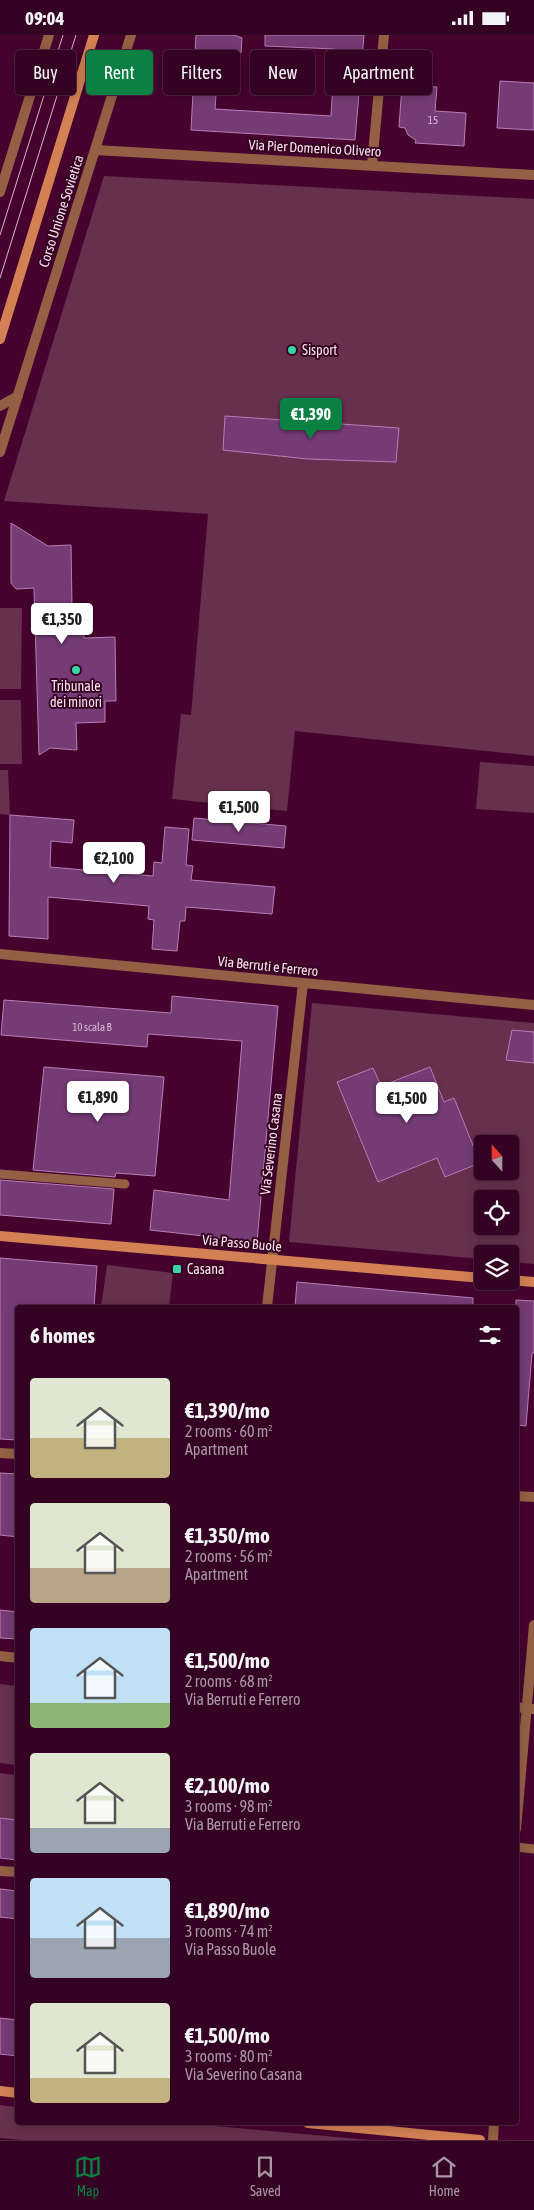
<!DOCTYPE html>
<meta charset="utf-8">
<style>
:root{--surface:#340222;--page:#3f102f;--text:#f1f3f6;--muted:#a997a5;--line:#4e2440;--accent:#0b8043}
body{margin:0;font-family:"Asap Condensed",sans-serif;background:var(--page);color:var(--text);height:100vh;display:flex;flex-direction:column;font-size:19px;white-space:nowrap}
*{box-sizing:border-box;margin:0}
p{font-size:16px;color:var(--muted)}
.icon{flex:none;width:28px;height:28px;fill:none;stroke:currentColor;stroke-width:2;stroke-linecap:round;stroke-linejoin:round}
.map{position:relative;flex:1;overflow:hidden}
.side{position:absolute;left:15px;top:1270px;width:504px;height:820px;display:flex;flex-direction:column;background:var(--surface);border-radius:5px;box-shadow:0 2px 12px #0003,0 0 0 1px var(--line)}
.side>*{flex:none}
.banner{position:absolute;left:15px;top:15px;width:505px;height:45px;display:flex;gap:10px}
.needle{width:32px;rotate:339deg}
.fabs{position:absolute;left:474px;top:1100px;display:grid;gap:10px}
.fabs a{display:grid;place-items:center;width:45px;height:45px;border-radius:5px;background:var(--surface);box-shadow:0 2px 12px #0003,0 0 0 1px var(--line);font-size:25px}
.price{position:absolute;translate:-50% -42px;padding:0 11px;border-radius:5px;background:#fff;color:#222;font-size:16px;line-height:32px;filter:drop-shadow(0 1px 2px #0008)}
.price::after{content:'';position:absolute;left:50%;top:30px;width:15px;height:11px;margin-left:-8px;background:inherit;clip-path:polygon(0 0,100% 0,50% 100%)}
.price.current{background:var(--accent);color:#fff}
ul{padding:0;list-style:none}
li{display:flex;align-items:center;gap:15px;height:125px;padding:0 15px}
li span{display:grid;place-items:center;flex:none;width:140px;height:100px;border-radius:5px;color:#555}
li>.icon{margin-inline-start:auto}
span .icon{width:60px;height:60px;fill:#fffc;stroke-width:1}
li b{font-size:21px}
h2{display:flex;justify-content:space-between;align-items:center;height:60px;padding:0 15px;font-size:21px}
.tag{padding:0 18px;border-radius:5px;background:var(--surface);box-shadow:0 2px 12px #0003,0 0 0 1px var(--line);font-size:18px;line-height:45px}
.tag.current{background:var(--accent);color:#fff}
.status{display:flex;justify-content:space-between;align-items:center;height:35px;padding:0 25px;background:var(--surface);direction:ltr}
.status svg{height:14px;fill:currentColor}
.dock{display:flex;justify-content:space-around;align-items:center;height:70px;border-top:1px solid var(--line);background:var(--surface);font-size:14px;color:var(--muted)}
.dock a{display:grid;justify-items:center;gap:2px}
.dock .current{color:var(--accent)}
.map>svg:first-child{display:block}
.green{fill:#66304e;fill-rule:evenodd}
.building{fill:#753b75;stroke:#b97eb7}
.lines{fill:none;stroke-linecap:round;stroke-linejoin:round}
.lane{stroke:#936045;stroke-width:9}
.street{stroke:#936045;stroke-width:10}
.secondary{stroke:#d28054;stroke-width:10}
.tram{stroke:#d8b6c8;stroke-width:1}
.poi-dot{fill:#39d4a5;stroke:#350422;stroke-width:2}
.labels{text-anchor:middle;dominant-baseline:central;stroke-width:4;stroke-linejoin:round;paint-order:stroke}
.number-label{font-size:11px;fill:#dab8d0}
.street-label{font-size:14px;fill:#fce2ee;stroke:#350422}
.poi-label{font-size:14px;fill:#fce2ee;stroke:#350422;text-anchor:start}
</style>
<div class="status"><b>09:04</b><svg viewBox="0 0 49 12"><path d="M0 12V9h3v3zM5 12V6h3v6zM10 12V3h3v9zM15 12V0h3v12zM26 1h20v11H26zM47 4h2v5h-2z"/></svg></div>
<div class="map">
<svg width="534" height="2105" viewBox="0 0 534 2105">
<rect width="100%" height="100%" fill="#46032e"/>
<path class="green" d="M104,141L534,164V721L295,696L287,776L172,764L181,679L191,680L208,479L4,466Z
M0,573H22L21,654H0Z
M0,665H21L22,729H0Z
M480,727L534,731V778L476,774Z
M0,735H8L10,780L0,779Z
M312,968L534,988V1229L510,1227V1219H482V1224L289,1207ZM482,1109H510V1136H482ZM482,1164H510V1191H482Z
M107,1230L173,1238L169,1272H101Z
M0,1649L17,1651V1730L0,1728Z
M0,1738L17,1740V1785L0,1783Z
M0,2070L17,2072L18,2088H182L369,2105H23L0,2103Z"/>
<path class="building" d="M196,0H234L242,3L241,18L219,17L215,74L331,81L335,14L265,11V0H364L355,105L191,95Z
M500,46L534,48V95L497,93Z
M402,50L437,52L435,76L466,78L464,111L415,108L416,105L408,100L405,93L399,92Z
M225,381L399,393L396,427L308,424L223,415Z
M11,488L48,511L71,510L72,572H84V603L115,602L116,666H105V687L76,688L77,715L50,713L39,720L34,553L16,554L11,548Z
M10,780L74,785L72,808L51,806L50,832L153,841L154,827L162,828L165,792L189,794L186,830L193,831L191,845L275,852L272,879L186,872L185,886H180L177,916L152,914L154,885L148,884L149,871L48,862V904L9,901Z
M194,783L286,791L284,813L192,805Z
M172,961L278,971L257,1207L150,1195L154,1155L229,1165L242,1006L148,999L147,1012L1,1000L4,965L171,978Z
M512,995L534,997V1028L506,1025Z
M44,1032L164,1042L155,1141L116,1138L115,1142L33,1135Z
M430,1032L444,1067L454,1063L480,1128L445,1142L437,1123L378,1147L337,1047L373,1033L381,1051Z
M0,1145L114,1154L111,1189L0,1180Z
M0,1223L97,1231L94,1272H18V1405L0,1404Z
M297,1247L473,1263V1272H295Z
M516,1265L534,1266V1318H532L526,1391L516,1390Z
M0,1438L18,1439V1502L0,1500Z
M0,1575L18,1577V1604L0,1603Z
M0,1783L18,1785V1825L0,1823Z
M0,1854L18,1856V1884L0,1882Z
M0,1983L18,1985V2021L0,2019Z"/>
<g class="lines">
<path class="lane" d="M0,1139L125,1149
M516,1812L534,1814"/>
<path class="street" d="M95,115L534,140
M372,130L384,0
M0,157L49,0
M0,371L18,361
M0,417L131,0
M0,919L534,970
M267,1272L303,948
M0,1418L18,1419
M516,1461L534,1462
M0,1621L18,1623
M516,1672L533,1674
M516,1794L534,1590
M0,1836L18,1837
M493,2105L494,2088"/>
<path class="secondary" d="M0,304L94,0
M0,1201L482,1243
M510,1245L534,1247
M0,2056L18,2058
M308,2088L480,2105"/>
<path class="tram" d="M0,200L63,0
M0,243L76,0"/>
</g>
<g class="poi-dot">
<circle cx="292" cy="315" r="5"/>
<circle cx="76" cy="635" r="5"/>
<rect x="172" y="1229" width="10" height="10" rx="2.5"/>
</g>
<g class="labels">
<g class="number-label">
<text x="433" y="85">15</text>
<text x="92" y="992">10 scala B</text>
</g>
<g class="street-label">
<text transform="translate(315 113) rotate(3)">Via Pier Domenico Olivero</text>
<text transform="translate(61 176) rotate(-72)">Corso Unione Sovietica</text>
<text transform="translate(268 931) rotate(6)">Via Berruti e Ferrero</text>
<text transform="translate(271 1109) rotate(-83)">Via Severino Casana</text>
<text transform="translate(242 1208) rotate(5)">Via Passo Buole</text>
</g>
<g class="poi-label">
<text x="302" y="315">Sisport</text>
<text x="76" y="651" text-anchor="middle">Tribunale<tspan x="76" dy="16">dei minori</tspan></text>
<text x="187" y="1234">Casana</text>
</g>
</g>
</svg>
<div class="fabs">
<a><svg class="needle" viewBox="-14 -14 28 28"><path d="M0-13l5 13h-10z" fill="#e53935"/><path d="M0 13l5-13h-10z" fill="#a997a5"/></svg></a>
<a><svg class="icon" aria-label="locate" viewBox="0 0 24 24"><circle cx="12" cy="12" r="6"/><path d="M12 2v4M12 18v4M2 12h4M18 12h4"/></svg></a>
<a><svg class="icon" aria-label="layers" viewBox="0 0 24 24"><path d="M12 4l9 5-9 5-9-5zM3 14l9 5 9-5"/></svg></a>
</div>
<b class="price current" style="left:311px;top:405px">€1,390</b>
<b class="price" style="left:62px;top:610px">€1,350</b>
<b class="price" style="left:239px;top:798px">€1,500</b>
<b class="price" style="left:114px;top:849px">€2,100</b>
<b class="price" style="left:98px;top:1088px">€1,890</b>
<b class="price" style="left:407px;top:1089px">€1,500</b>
<div class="banner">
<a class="tag">Buy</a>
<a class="tag current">Rent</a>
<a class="tag">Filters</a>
<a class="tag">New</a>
<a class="tag">Apartment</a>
</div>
<section class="side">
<h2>6 homes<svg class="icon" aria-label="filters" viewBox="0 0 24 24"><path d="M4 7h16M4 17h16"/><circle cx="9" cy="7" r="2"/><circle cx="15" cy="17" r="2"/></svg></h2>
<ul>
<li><span style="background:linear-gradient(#dfe7d0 60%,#c2b280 0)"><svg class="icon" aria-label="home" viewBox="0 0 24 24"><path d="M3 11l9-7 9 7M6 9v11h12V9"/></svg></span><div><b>€1,390/mo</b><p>2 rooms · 60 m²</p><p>Apartment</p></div></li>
<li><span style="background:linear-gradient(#dfe7d0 65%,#b9a48a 0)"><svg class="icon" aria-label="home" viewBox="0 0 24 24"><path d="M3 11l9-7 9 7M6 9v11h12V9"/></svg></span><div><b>€1,350/mo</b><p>2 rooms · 56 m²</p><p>Apartment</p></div></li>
<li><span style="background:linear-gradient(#bfe0f5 75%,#8fb573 0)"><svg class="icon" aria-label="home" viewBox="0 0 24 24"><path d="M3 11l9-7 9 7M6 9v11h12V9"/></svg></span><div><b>€1,500/mo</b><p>2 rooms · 68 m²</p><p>Via Berruti e Ferrero</p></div></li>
<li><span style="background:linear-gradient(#dfe7d0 75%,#9aa5b1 0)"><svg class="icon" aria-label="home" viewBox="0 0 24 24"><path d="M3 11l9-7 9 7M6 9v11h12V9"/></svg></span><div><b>€2,100/mo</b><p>3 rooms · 98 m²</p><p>Via Berruti e Ferrero</p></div></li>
<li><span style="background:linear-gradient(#bfe0f5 60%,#9aa5b1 0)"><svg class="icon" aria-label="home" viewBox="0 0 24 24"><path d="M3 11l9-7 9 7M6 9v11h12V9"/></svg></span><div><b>€1,890/mo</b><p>3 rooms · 74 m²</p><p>Via Passo Buole</p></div></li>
<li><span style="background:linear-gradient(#dfe7d0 75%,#c2b280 0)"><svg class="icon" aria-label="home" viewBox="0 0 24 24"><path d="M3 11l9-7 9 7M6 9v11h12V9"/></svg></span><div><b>€1,500/mo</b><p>3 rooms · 80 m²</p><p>Via Severino Casana</p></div></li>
</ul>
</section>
</div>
<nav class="dock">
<a class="current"><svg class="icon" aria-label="map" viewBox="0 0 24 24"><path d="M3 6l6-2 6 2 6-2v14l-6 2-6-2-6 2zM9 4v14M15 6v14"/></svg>Map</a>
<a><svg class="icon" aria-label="saved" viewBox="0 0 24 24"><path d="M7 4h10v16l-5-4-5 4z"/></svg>Saved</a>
<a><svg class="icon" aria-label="home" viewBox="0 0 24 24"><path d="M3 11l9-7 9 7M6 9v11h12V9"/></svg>Home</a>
</nav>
